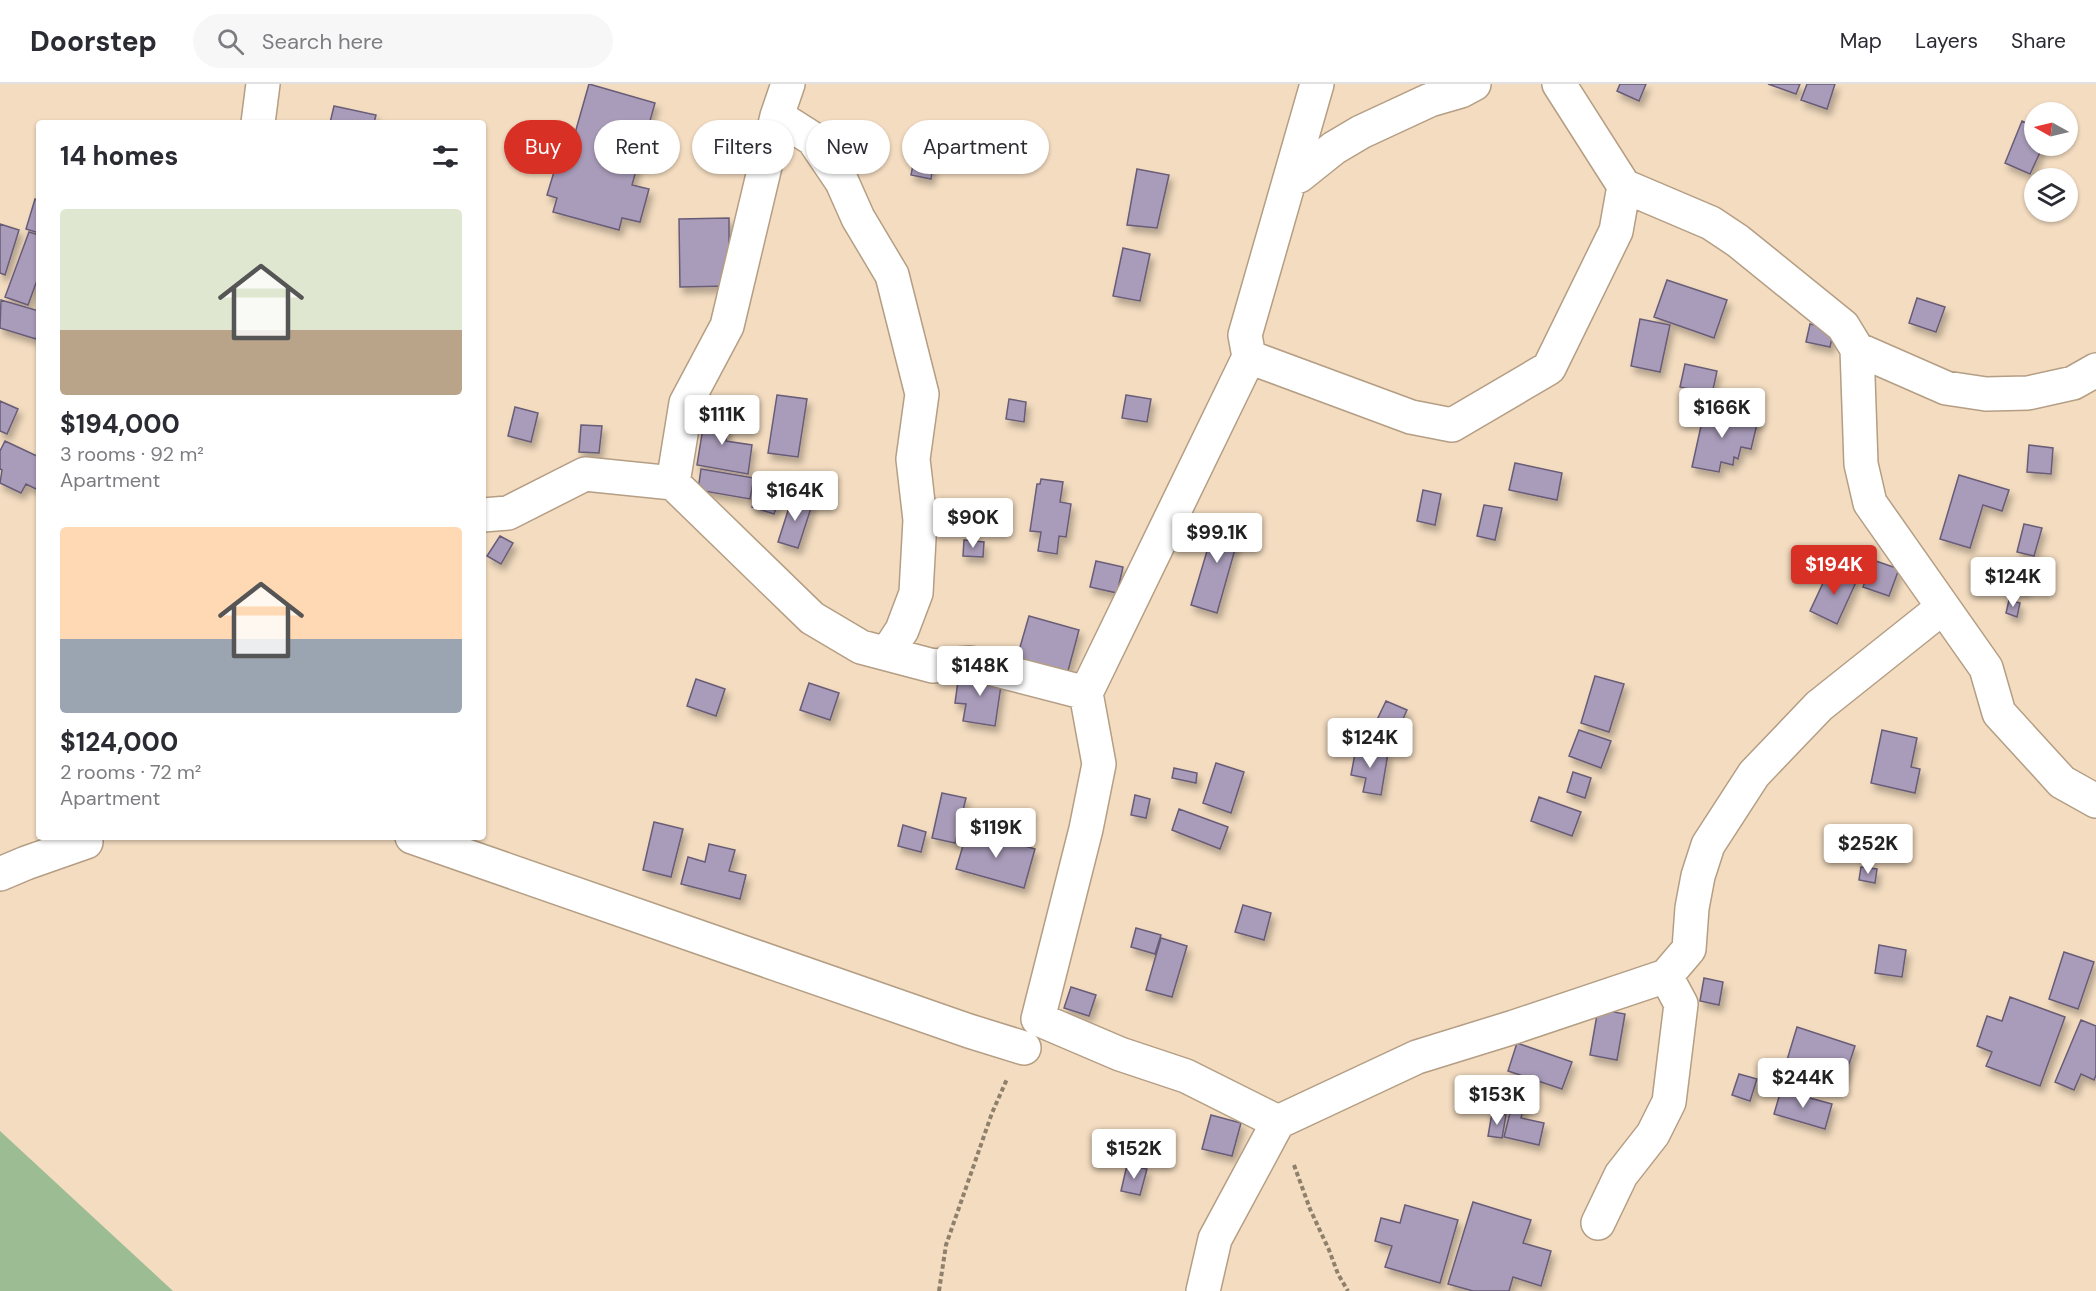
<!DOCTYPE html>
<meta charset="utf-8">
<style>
:root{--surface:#fff;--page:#f7f7f7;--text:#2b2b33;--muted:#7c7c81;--line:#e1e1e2;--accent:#d93025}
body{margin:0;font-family:"DM Sans",sans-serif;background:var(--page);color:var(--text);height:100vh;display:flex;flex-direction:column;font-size:22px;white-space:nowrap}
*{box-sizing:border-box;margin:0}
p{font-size:20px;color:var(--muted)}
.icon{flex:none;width:33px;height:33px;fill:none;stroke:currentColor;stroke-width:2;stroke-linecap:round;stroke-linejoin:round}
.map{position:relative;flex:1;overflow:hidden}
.side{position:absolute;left:36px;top:36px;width:450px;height:720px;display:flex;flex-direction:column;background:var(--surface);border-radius:6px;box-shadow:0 2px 4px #0004}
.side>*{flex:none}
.hud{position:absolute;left:504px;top:36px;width:570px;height:54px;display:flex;gap:12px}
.needle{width:39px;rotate:278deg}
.tools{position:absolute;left:2024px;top:18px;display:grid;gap:12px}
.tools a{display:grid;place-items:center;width:54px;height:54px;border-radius:50%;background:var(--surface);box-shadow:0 2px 4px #0004;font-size:30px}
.price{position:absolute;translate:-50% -51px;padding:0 14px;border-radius:6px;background:#fff;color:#222;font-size:20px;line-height:39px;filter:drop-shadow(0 2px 3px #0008)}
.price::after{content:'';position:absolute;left:50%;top:36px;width:18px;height:14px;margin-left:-9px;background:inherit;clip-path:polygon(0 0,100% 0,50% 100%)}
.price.current{background:var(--accent);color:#fff}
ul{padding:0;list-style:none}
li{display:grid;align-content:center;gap:12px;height:318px;padding:0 24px}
li span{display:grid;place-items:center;height:186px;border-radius:6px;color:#555}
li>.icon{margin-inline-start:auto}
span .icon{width:108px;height:108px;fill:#fffc;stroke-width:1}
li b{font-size:26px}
h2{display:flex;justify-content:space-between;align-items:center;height:72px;padding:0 24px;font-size:26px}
.pill{padding:0 21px;border-radius:27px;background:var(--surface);box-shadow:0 2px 4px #0004;font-size:21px;line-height:54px}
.pill.current{background:var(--accent);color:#fff}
header{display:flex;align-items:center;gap:36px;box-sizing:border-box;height:84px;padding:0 30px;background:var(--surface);border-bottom:2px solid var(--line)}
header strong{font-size:28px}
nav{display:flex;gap:33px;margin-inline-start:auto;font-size:21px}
.search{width:420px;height:54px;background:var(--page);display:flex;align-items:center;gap:15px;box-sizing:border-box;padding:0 21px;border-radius:33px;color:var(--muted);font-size:22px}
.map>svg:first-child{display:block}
.green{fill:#9cbc94}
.building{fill:#a99cba;stroke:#685c77;stroke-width:1.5;filter:url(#shadow)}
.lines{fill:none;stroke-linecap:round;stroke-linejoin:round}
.minor-casing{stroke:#b49e84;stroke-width:36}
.path{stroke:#8f806c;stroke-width:4;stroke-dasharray:4.5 3;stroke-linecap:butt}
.minor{stroke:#fff;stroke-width:33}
</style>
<header>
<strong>Doorstep</strong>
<div class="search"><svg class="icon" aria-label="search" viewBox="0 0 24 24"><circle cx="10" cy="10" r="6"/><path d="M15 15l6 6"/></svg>Search here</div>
<nav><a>Map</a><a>Layers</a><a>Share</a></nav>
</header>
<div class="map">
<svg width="2096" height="1207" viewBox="0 0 2096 1207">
<defs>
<filter id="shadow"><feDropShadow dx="3.5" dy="6" stdDeviation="3" flood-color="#0004"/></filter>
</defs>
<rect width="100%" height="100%" fill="#f3dcc0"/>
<path class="green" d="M0,1047L173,1207H0Z"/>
<path class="building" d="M589,0L655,19L632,101L649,105L640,138L622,134L619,146L553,128L557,114L547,111L557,78L566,81Z
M1620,0H1646L1639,17L1617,7Z
M1768,0H1800L1796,10Z
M1807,0H1835L1827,25L1801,16Z
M334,22L376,31L374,39H330Z
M2022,37L2034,43V62H2043L2030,90L2005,79Z
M915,71L934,75L931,95L911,91Z
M1137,85L1169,91L1157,144L1127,141Z
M35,115L39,117V149L26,145Z
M729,134V202L680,203L679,135Z
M0,140L19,146L5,191L0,189Z
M29,148L39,151V191L28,221L5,213Z
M1123,164L1150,170L1140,217L1113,212Z
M1667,196L1727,216L1714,254L1654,233Z
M1917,214L1945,223L1936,248L1909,239Z
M1,216L39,227V246L36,255L0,244Z
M1640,235L1670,241L1660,288L1631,282Z
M1810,240L1834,245L1830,263L1806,258Z
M1685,280L1717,287L1712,310L1680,303Z
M777,311L807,315L798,373L768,369Z
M1126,311L1151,315L1147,338L1122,334Z
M1009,315L1026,318L1024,338L1006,335Z
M0,317L18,325L7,350L0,347Z
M515,323L538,329L531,358L508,352Z
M1705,324L1758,336L1751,365L1741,363L1738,375L1734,373L1733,381L1721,378L1719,388L1692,383Z
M706,325L730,329L726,357L752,361L748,390L697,381Z
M581,341L602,342L599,369L579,368Z
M5,357L39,373V398L36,405L26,400L21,409L0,399L2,386L0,385V367Z
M2029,361L2053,364L2051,390L2027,388Z
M1515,379L1562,389L1557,416L1509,406Z
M701,385L754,394L750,415L698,406Z
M1959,391L2009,406L2002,427L1983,421L1970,464L1940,455Z
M1041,395L1063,398L1060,418L1071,420L1066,453L1059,452L1057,470L1038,467L1041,448L1030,447L1037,400H1040Z
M761,397L783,404L774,430L752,423Z
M1423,406L1441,410L1435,441L1417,437Z
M793,411L813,418L798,464L778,458Z
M1484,421L1502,424L1495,456L1477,452Z
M1218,430L1243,437L1217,529L1191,521Z
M2024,440L2042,444L2034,472L2017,468Z
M500,452L513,459L501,480L487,472Z
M964,456L984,458L983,473L963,472Z
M1873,476L1899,485L1889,512L1863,503Z
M1096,477L1123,483L1117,509L1090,503Z
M2017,478L2031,482L2025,508L2011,504Z
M1830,484L1857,496L1837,540L1810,527Z
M2009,516L2020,519L2017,533L2006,529Z
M1029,532L1079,546L1065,598L1014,584Z
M1003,588L995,642L963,637L966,620L955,619L959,590Z
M1595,592L1624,600L1609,648L1581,639Z
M696,595L725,605L716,632L687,622Z
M809,599L839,609L830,636L800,626Z
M1386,617L1407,626L1397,648L1376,638Z
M1579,646L1611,657L1601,684L1569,672Z
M1882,646L1917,654L1911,683L1920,685L1915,709L1871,699Z
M1356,664L1388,669L1381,711L1363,708L1366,694L1351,691Z
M1216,679L1244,688L1231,729L1203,719Z
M1174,684L1197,689L1196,699L1172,694Z
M1573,688L1591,694L1585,714L1567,708Z
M942,709L966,714L955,759L932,754Z
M1135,711L1150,715L1146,734L1131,731Z
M1539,713L1581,728L1572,752L1531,737Z
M1179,725L1228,743L1220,765L1172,746Z
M654,738L683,745L671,793L643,786Z
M903,741L926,748L921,768L898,762Z
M968,745L1035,765L1024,804L956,785Z
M709,760L735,766L729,787L746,791L740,815L681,800L688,773L705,778Z
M1861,783L1877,785L1875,799L1859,796Z
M1243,821L1271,829L1264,856L1235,848Z
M1136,844L1161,851L1155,870L1131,863Z
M1161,854L1187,862L1172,913L1146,906Z
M1879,861L1906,866L1902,893L1875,889Z
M2064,868L2094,878L2078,925L2049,915Z
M1704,894L1723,898L1719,921L1700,917Z
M1071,903L1096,911L1089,932L1064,924Z
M2010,913L2065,933L2040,1002L1986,982L1992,968L1977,962L1987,932L2002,937Z
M1598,925L1625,930L1617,976L1590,971Z
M2081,936L2096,942V991L2094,996L2081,990L2074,1006L2055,998Z
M1797,943L1855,962L1844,995L1787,976Z
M1517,959L1572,978L1562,1005L1508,987Z
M1739,990L1757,995L1750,1017L1732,1011Z
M1507,993L1530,998L1521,1034L1544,1039L1539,1061L1504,1053L1510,1029L1500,1027Z
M1781,1006L1832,1020L1825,1045L1774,1030Z
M1492,1029L1506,1031L1502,1054L1488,1052Z
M1211,1031L1241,1039L1232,1072L1202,1065Z
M1127,1081L1147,1085L1140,1111L1121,1107Z
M1473,1118L1531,1136L1523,1159L1551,1167L1541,1202L1513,1193L1509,1207H1473L1448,1200Z
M1405,1121L1458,1136L1440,1199L1385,1183L1392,1162L1375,1157L1381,1134L1400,1139Z"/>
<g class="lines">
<defs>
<path id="minor" d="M788,0L777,32L727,242L686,319L673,399L812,534L861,563L933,582L970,579L1086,609
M1559,0L1624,102L1711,139L1738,157L1843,242L1857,265L1861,380L1870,419L1986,584L1999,629L2062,698L2096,717
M777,32L813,55L842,98L858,134L892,191L922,310L913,375L920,436L916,509L902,546L887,569
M258,39L263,0
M1290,95L1299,92L1334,64L1361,48L1430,16L1461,7L1474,0
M1857,265L1946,304L1986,310L2028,309L2073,299L2096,286
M1249,273L1411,333L1452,341L1549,284L1616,147L1624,102
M483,431L508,429L585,390L673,399
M412,753L969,947L1024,964
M0,790L26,779L86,758L85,753
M1278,1038L1186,992L1120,970L1038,935L1086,745L1099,680L1086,609L1249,273L1245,251L1317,0
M1598,1139L1621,1091L1653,1050L1669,1018L1681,920L1666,892
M1203,1207L1215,1155L1278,1038L1417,973L1514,943L1666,892L1689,865L1692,824L1698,792L1708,761L1754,690L1819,622L1942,524"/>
</defs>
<use href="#minor" class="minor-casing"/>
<path class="path" d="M1294,1081L1310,1125L1329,1166L1338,1190L1348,1207
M939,1207L946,1161L992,1029L1007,995"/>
<use href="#minor" class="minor"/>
</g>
</svg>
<div class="tools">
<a><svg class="needle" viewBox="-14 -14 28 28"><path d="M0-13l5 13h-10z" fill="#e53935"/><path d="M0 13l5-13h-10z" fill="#7c7c81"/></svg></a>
<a><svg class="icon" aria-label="layers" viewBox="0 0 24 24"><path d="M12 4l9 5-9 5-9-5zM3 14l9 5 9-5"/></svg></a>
</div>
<b class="price" style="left:1722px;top:355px">$166K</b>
<b class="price" style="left:722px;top:362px">$111K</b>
<b class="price" style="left:795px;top:438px">$164K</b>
<b class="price" style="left:973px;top:465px">$90K</b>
<b class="price" style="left:1217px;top:480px">$99.1K</b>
<b class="price current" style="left:1834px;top:512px">$194K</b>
<b class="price" style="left:2013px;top:524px">$124K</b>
<b class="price" style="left:980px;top:613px">$148K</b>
<b class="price" style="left:1370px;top:685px">$124K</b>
<b class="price" style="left:996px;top:775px">$119K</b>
<b class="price" style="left:1868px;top:791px">$252K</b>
<b class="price" style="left:1803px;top:1025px">$244K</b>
<b class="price" style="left:1497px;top:1042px">$153K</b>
<b class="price" style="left:1134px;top:1096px">$152K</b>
<div class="hud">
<a class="pill current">Buy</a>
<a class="pill">Rent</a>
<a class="pill">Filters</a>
<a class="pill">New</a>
<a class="pill">Apartment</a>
</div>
<section class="side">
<h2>14 homes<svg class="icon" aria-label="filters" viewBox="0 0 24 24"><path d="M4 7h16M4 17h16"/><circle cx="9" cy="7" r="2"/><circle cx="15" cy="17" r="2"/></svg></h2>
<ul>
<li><span style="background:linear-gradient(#dfe7d0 65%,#b9a48a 0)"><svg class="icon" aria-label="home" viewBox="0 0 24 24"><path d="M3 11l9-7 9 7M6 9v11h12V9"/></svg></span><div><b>$194,000</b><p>3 rooms · 92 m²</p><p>Apartment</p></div></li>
<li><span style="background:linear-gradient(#ffd9b3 60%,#9aa5b1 0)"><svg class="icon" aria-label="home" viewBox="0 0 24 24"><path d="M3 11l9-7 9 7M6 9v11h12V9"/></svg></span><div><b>$124,000</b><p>2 rooms · 72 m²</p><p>Apartment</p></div></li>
</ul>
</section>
</div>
